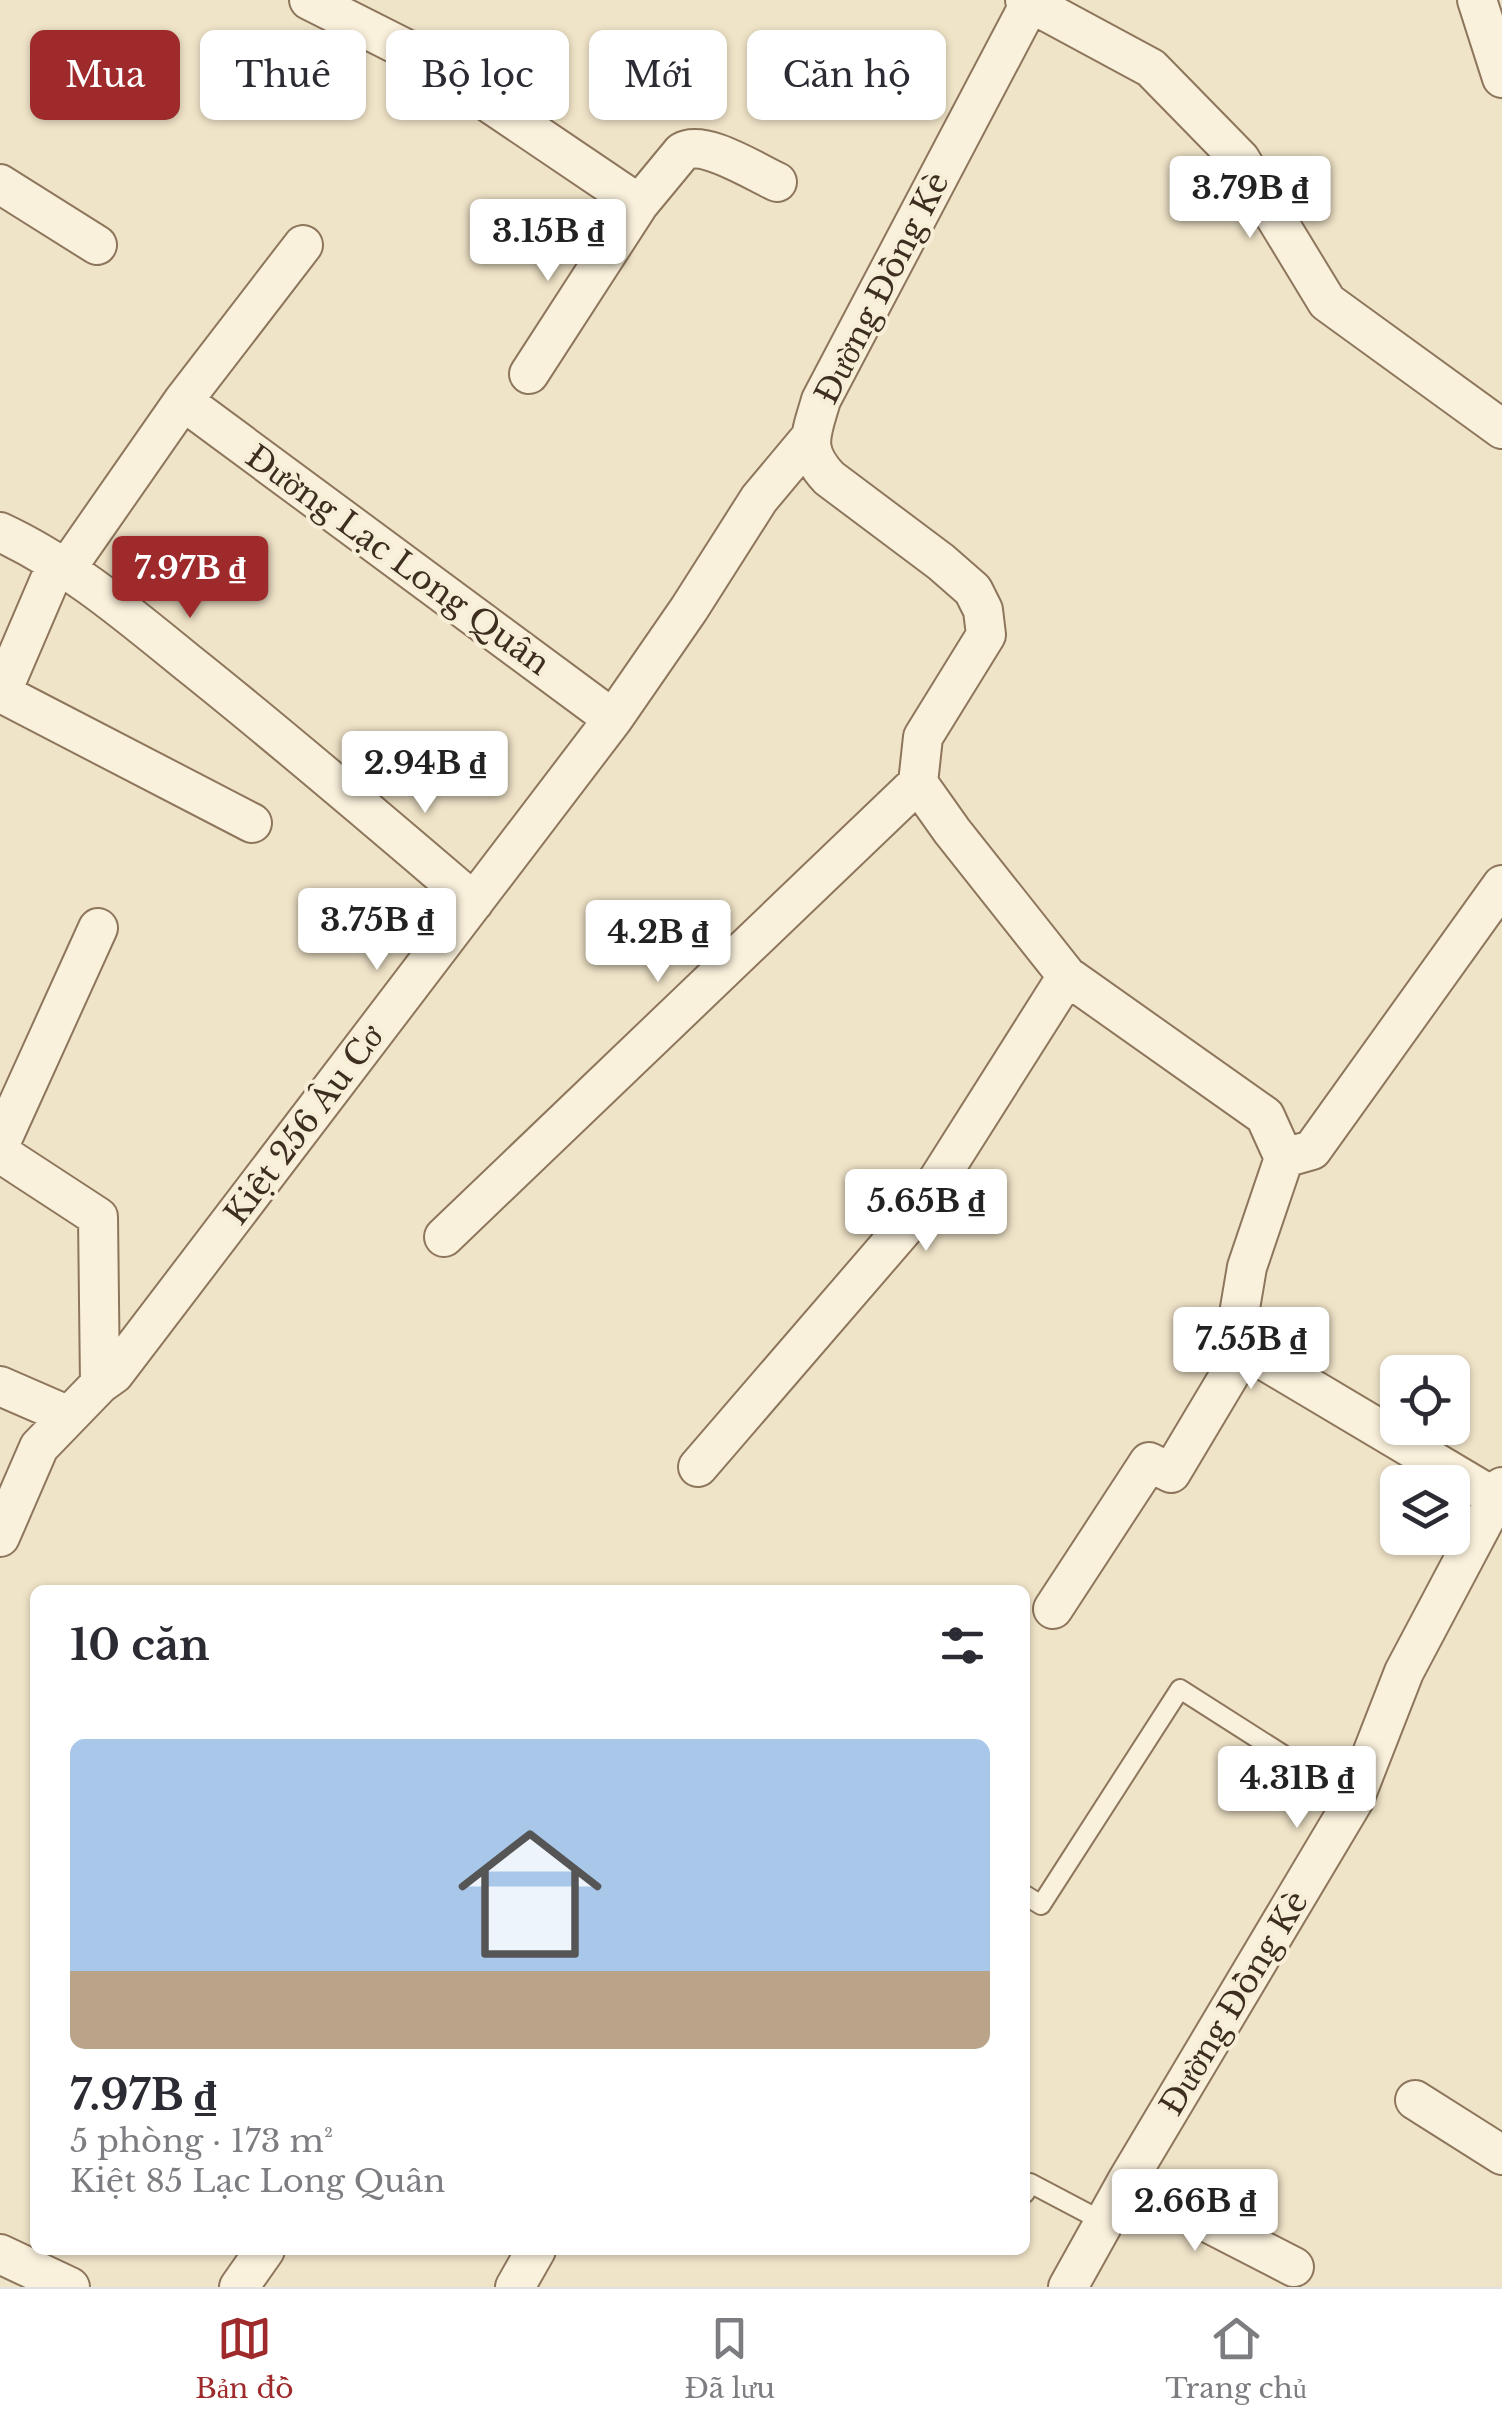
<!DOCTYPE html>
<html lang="vi">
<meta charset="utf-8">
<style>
:root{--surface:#fff;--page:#f2f2f3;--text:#2b2b33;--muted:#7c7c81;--line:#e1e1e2;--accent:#9e2a2b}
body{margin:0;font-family:"Libre Baskerville",serif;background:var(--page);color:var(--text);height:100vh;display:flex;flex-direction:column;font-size:38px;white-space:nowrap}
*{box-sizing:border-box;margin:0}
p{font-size:32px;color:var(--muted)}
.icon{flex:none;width:55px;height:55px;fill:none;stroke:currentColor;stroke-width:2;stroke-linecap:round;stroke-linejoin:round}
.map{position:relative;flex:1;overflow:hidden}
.drawer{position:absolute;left:30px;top:1585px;width:1000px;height:670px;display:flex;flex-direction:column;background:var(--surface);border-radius:15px;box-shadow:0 2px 8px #0004}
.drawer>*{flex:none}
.hud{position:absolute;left:30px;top:30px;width:1000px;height:90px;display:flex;gap:20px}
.controls{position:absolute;left:1380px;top:1355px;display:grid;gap:20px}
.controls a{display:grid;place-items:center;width:90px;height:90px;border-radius:15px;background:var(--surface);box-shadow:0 2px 8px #0004;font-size:50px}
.price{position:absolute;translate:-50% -85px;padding:0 22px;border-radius:10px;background:#fff;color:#222;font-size:32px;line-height:65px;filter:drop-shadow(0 2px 5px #0008)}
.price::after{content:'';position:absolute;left:50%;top:60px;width:30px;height:22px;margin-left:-15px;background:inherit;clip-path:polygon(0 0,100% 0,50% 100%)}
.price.active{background:var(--accent);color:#fff}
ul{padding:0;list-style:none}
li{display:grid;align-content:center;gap:20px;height:530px;padding:0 40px}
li+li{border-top:2px solid var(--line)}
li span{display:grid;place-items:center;height:310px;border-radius:15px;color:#555}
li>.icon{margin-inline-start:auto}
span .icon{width:180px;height:180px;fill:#fffc;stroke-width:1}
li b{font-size:42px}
h2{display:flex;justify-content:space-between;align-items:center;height:120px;padding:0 40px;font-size:42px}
.tag{padding:0 35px;border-radius:15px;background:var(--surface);box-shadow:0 2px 8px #0004;font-size:35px;line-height:90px}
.tag.active{background:var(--accent);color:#fff}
.tab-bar{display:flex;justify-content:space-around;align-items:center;height:140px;border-top:2px solid var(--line);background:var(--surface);font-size:28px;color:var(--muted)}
.tab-bar a{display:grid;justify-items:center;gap:5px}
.tab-bar .active{color:var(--accent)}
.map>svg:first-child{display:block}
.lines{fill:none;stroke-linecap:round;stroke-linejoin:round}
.lane-casing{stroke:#8d765c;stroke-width:22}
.street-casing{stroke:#8d765c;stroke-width:42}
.lane{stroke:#faf1dc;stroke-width:18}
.street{stroke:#faf1dc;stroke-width:38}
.labels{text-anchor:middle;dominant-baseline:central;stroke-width:8;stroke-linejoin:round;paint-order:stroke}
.street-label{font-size:32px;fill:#3d2e20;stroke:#f7eed8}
</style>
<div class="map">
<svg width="1502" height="2287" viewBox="0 0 1502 2287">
<rect width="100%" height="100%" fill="#f0e4c8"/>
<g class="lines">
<defs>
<path id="lane" d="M1025,1895L1041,1905L1180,1689L1354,1800
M1025,2193L1030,2183L1104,2222"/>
<path id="street" d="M309,0L420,56L639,204L529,374
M1025,0L1151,68L1240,159L1327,302L1502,429
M1477,0L1502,78
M1030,3L821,400C811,435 802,449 829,478L941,562L973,590L983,610L986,635L923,737L918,783L952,831L1067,976L1265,1116L1284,1158L1247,1267L1238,1320L1245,1349L1502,1502
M0,184L97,245
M639,204L682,152C704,139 753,171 777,182
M183,401L613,719
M0,532C69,564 128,614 187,662C285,740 379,821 474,902
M57,563L6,682L5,695L252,823
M66,569L183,401L303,245
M0,1144L98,928
M0,1153L98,1217L100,1384
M1284,1158L1312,1150L1502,885
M444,1237L918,783
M0,1386L69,1416
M698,1467L917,1213L1067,976
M0,1537L39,1447L100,1384L114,1374L613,719L689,609L759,499L810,438
M1053,1609L1149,1462L1171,1473L1245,1349
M1415,2100L1502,2155
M1127,2181L1294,2267
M0,2254L70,2287
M239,2287L265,2250
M515,2287L536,2250
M1068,2287L1127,2181L1354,1800L1404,1672L1502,1487"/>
</defs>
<use href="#lane" class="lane-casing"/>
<use href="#street" class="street-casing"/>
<use href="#lane" class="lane"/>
<use href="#street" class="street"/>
</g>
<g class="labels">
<g class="street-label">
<text transform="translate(882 288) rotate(-63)">Đường Đồng Kè</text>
<text transform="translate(398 560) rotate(36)">Đường Lạc Long Quân</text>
<text transform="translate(304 1125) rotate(-53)">Kiệt 256 Âu Cơ</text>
<text transform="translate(1234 2003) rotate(-59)">Đường Đồng Kè</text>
</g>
</g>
</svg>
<div class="controls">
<a><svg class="icon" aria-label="locate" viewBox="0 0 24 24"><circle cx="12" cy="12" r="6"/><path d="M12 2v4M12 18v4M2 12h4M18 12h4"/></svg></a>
<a><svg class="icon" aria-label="layers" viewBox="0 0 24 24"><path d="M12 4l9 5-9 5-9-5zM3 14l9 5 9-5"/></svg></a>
</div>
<b class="price" style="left:1250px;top:241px">3.79B ₫</b>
<b class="price" style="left:548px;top:284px">3.15B ₫</b>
<b class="price active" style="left:190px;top:621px">7.97B ₫</b>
<b class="price" style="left:425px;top:816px">2.94B ₫</b>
<b class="price" style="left:377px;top:973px">3.75B ₫</b>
<b class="price" style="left:658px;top:985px">4.2B ₫</b>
<b class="price" style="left:926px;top:1254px">5.65B ₫</b>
<b class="price" style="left:1251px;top:1392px">7.55B ₫</b>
<b class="price" style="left:1297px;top:1831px">4.31B ₫</b>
<b class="price" style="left:1195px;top:2254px">2.66B ₫</b>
<div class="hud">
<a class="tag active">Mua</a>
<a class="tag">Thuê</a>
<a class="tag">Bộ lọc</a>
<a class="tag">Mới</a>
<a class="tag">Căn hộ</a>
</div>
<section class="drawer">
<h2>10 căn<svg class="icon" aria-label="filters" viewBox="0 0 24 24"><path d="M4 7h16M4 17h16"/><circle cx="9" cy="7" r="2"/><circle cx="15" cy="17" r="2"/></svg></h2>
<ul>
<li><span style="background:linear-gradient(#a9c7e8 75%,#b9a48a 0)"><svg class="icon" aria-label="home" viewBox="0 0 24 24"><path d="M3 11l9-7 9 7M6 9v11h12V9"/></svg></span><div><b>7.97B ₫</b><p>5 phòng · 173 m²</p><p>Kiệt 85 Lạc Long Quân</p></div></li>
</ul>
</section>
</div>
<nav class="tab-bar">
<a class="active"><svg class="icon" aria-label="map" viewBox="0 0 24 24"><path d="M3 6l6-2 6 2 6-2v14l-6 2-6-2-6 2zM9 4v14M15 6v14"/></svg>Bản đồ</a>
<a><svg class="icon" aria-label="saved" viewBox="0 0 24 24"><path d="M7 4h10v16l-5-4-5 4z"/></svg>Đã lưu</a>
<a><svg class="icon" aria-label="home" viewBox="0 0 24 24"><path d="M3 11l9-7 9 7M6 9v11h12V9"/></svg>Trang chủ</a>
</nav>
